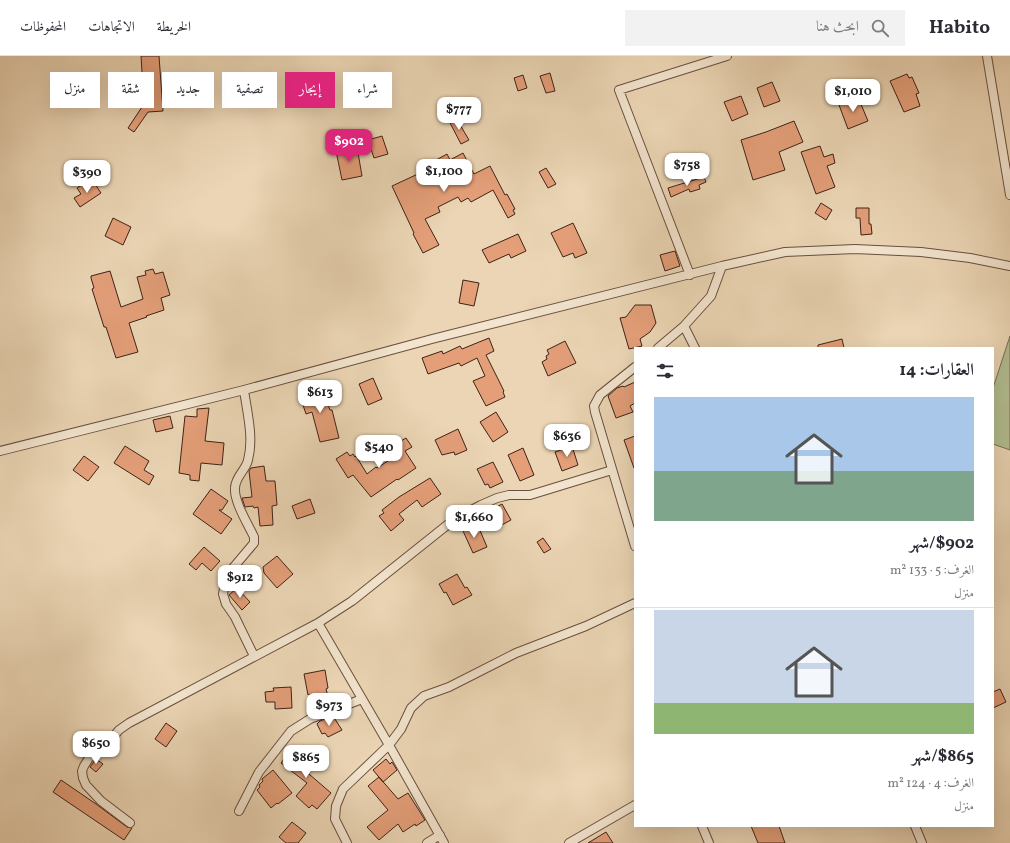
<!DOCTYPE html>
<html lang="ar">
<meta charset="utf-8">
<style>
:root{--surface:#fff;--page:#f2f2f3;--text:#2b2b33;--muted:#7c7c81;--line:#e1e1e2;--accent:#db2777}
body{margin:0;font-family:Vollkorn,Amiri,serif;background:var(--page);color:var(--text);direction:rtl;height:100vh;display:flex;flex-direction:column;font-size:15px;white-space:nowrap}
*{box-sizing:border-box;margin:0}
p{font-size:13px;color:var(--muted)}
.icon{flex:none;width:22px;height:22px;fill:none;stroke:currentColor;stroke-width:2;stroke-linecap:round;stroke-linejoin:round}
.map{position:relative;flex:1;overflow:hidden;direction:ltr}
.sheet{position:absolute;left:634px;top:291px;width:360px;height:480px;display:flex;flex-direction:column;background:var(--surface);border-radius:0px;box-shadow:0 4px 16px #0002;direction:rtl}
.sheet>*{flex:none}
.guide{position:absolute;left:12px;top:16px;width:380px;height:36px;direction:rtl;display:flex;gap:8px}
.price{position:absolute;translate:-50% -34px;padding:0 9px;border-radius:8px;background:#fff;color:#222;font-size:13px;line-height:26px;filter:drop-shadow(0 1px 2px #0008)}
.price::after{content:'';position:absolute;left:50%;top:24px;width:12px;height:9px;margin-left:-6px;background:inherit;clip-path:polygon(0 0,100% 0,50% 100%)}
.price.current{background:var(--accent);color:#fff}
ul{padding:0;list-style:none}
li{display:grid;align-content:center;gap:8px;height:212px;padding:0 20px}
li+li{border-top:1px solid var(--line)}
li span{display:grid;place-items:center;height:124px;border-radius:0px;color:#555}
li>.icon{margin-inline-start:auto}
span .icon{width:72px;height:72px;fill:#fffc;stroke-width:1}
li b{font-size:17px}
h2{display:flex;justify-content:space-between;align-items:center;height:48px;padding:0 20px;font-size:17px}
.tag{padding:0 14px;border-radius:0px;background:var(--surface);box-shadow:0 4px 16px #0002;font-size:14px;line-height:36px}
.tag.current{background:var(--accent);color:#fff}
header{display:flex;align-items:center;gap:24px;box-sizing:border-box;height:56px;padding:0 20px;background:var(--surface);border-bottom:1px solid var(--line)}
header strong{font-size:19px}
nav{display:flex;gap:22px;margin-inline-start:auto;font-size:14px}
.search{width:280px;height:36px;background:var(--page);display:flex;align-items:center;gap:10px;box-sizing:border-box;padding:0 14px;border-radius:0px;color:var(--muted);font-size:15px}
.map>svg:first-child{display:block}
.green{fill:#b3be90;stroke:#797054}
.building{fill:#e49f79;stroke:#3f2217}
.lines{fill:none;stroke-linecap:round;stroke-linejoin:round}
.minor-casing{stroke:#6a4f3e;stroke-width:10}
.minor{stroke:#f2e4ce;stroke-width:8}
</style>
<header>
<strong>Habito</strong>
<div class="search"><svg class="icon" aria-label="search" viewBox="0 0 24 24"><circle cx="10" cy="10" r="6"/><path d="M15 15l6 6"/></svg>ابحث هنا</div>
<nav><a>الخريطة</a><a>الاتجاهات</a><a>المحفوظات</a></nav>
</header>
<div class="map">
<svg width="1010" height="787" viewBox="0 0 1010 787">
<rect width="100%" height="100%" fill="#ebd5b4"/>
<filter id="stains"><feTurbulence type="fractalNoise" baseFrequency=".005" numOctaves="4"/><feColorMatrix values="0 0 0 0 .2 0 0 0 0 .09 0 0 0 0 .02 0 0 0 .5 -.17"/></filter>
<radialGradient id="worn" r=".72"><stop offset=".6" stop-color="#630" stop-opacity="0"/><stop offset="1" stop-color="#630" stop-opacity=".3"/></radialGradient>
<path class="green" d="M1010,280V394L993,388V332Z"/>
<path class="building" d="M141,0H159L163,55L148,56L134,76L128,72L144,48Z
M550,17L555,35L546,37L540,20Z
M907,18L909,22L912,21L919,37L916,38L920,50L904,56L890,25Z
M523,19L527,32L518,35L514,22Z
M772,26L780,45L764,51L757,32Z
M357,31L361,41L350,46L346,36Z
M741,40L748,58L732,65L724,46Z
M858,41L868,65L848,73L839,49Z
M456,62L469,84L461,88L449,65Z
M794,65L803,86L779,96L785,114L753,124L741,84L766,76Z
M382,80L388,98L374,102L368,84Z
M820,90L824,101L833,98L835,107L827,110L835,131L816,138L801,96Z
M357,91L362,120L342,124L336,95Z
M463,97L474,118L490,110L505,139L507,138L515,153L513,154L515,158L508,162L493,134L471,146L468,142L461,146L458,141L438,151L440,156L425,163L439,189L423,197L413,178L414,177L392,130L420,117L418,114L447,98L450,104Z
M546,112L556,128L548,132L539,116Z
M704,121L706,126L699,129L700,133L690,136L689,133L671,141L668,132Z
M88,125L91,130L95,128L101,137L80,151L74,142L81,138L77,132Z
M821,147L832,154L826,164L815,157Z
M856,152H869V168H871L872,178L861,179L860,162H856Z
M113,162L131,171L123,189L105,180Z
M573,167L587,197L575,202L573,197L563,201L551,177Z
M518,178L526,195L511,202L509,198L489,207L482,194Z
M675,195L680,210L665,215L660,199Z
M153,213L155,218L163,216L170,239L161,242L164,254L146,260L147,261L129,267L138,296L116,302L106,271H104L92,233L94,232L91,222V220L110,215L121,251L143,243L137,221L146,219L145,215Z
M463,224L479,227L474,250L459,247Z
M635,249H651L656,267L650,276L640,283L642,290L629,293L620,262L626,261Z
M489,282L494,295L486,299L504,335L503,336L505,341L486,350L473,325L485,320L477,302L461,310L459,307L428,318L422,302L442,295L443,298L460,290L462,293Z
M842,283L844,292H818V289Z
M565,285L576,307L548,320L542,306L547,303L546,300L549,298L547,294Z
M373,322L382,343L368,349L359,328Z
M635,326V347L630,350L633,356L616,362L608,340L617,332L623,330L624,331Z
M315,332L317,337L322,336L324,341L325,340L330,354H332L339,382L320,386L312,356L306,358L299,337Z
M209,352L205,385L224,387L222,409L201,407L199,425L190,424V419L179,417L185,360L197,361V353Z
M496,356L508,376L493,386L480,366Z
M170,360L173,372L156,376L153,364Z
M458,373L467,394L455,399L454,396L442,399L435,384Z
M635,380V411L634,412L624,384Z
M406,382L412,391L405,395L416,412L398,424L397,423L371,441L353,419L348,422L336,403L347,396L350,400L353,398L355,401L356,400L367,418L376,411L377,412L394,401L389,392Z
M125,390L149,405L144,414L154,420L149,429L114,407Z
M572,390L578,409L562,415L555,396Z
M523,392L534,419L520,425L508,399Z
M84,400L99,411L88,425L73,414Z
M493,406L503,426L490,432L488,428L485,429L477,413Z
M264,410L266,425H275L277,449L272,450L273,469L260,470L258,451L254,452L253,450L245,451L242,442L252,441L249,415L251,412Z
M430,422L441,438L422,451L417,444L399,458L404,464L391,475L379,460L384,457L382,454L399,441Z
M211,433L228,445L222,454H219L232,463L221,478L193,458Z
M310,443L315,457L297,463L292,450Z
M502,448L511,464L496,472L487,456Z
M459,466H461L472,476L479,472L487,491L473,497Z
M543,482L551,493L544,497L537,486Z
M204,491L220,505L211,515L202,507L196,514L189,508Z
M277,500L293,518L277,532L264,517L263,511Z
M457,518L465,532L467,531L472,539L453,549L446,536L444,537L439,528Z
M237,532L250,546L242,554L229,539Z
M325,614L328,632L326,633L328,640L313,642L312,638L308,639L304,618Z
M291,631L292,652L275,653V646H266L265,636L274,635L273,632Z
M1000,633L1006,646L993,652V636Z
M333,660L342,674L328,681L325,677L322,678L317,668L320,665Z
M166,667L177,675L166,691L155,683Z
M297,690L311,701L302,712L331,737L317,753L312,749L309,752L296,740L307,727L281,707L290,695L292,697Z
M96,703L103,708L96,716L90,711Z
M386,703L390,708L392,706L397,714L383,726L373,714Z
M273,714L292,737L278,748L277,747L271,752L257,734L260,731L259,729L263,725L262,723Z
M379,721L398,743L408,737L425,764L416,770L415,768L403,776L398,768L379,784L367,771L388,754L368,730Z
M61,724L96,748L127,771L132,772L124,784L53,736Z
M292,766L306,777L298,787H286L279,781Z
M751,770H779L785,787H758Z
M606,776L613,787H588Z"/>
<g class="lines">
<defs>
<path id="minor" d="M987,0L1010,139
M690,219L619,34L727,0
M684,270L695,292
M658,292L684,270L711,240L722,210
M635,311L600,339L594,350L595,356L635,490
M244,334C247,356 254,382 248,404C246,414 235,421 235,432C234,446 248,468 254,481V487L232,513L226,522L223,538L226,548L235,561L254,600
M0,395L244,334L432,283L722,210L785,196L855,193L921,196L970,202L1010,210
M318,567L389,689L444,787
M239,755L259,716L291,675L310,663L362,643
M130,767L101,745L86,729L83,722L82,715L84,710L89,702L114,680L119,674L129,667L318,567L352,545L456,462L481,449L497,442L509,439H530L540,436L612,414
M702,770L709,787
M915,770L922,787
M347,787L335,763L336,750L343,733L389,689L401,673L411,652L424,640L449,631L516,597L586,570L635,547
M427,787L440,779
M569,787L635,749"/>
</defs>
<use href="#minor" class="minor-casing"/>
<use href="#minor" class="minor"/>
</g>
<rect width="100%" height="100%" filter="url(#stains)"/>
<rect width="100%" height="100%" fill="url(#worn)"/>
</svg>
<b class="price" style="left:853px;top:57px">$1,010</b>
<b class="price" style="left:459px;top:75px">$777</b>
<b class="price current" style="left:349px;top:107px">$902</b>
<b class="price" style="left:687px;top:131px">$758</b>
<b class="price" style="left:444px;top:137px">$1,100</b>
<b class="price" style="left:87px;top:138px">$390</b>
<b class="price" style="left:320px;top:358px">$613</b>
<b class="price" style="left:567px;top:402px">$636</b>
<b class="price" style="left:379px;top:413px">$540</b>
<b class="price" style="left:474px;top:483px">$1,660</b>
<b class="price" style="left:240px;top:543px">$912</b>
<b class="price" style="left:329px;top:671px">$973</b>
<b class="price" style="left:96px;top:709px">$650</b>
<b class="price" style="left:306px;top:723px">$865</b>
<div class="guide">
<a class="tag">شراء</a>
<a class="tag current">إيجار</a>
<a class="tag">تصفية</a>
<a class="tag">جديد</a>
<a class="tag">شقة</a>
<a class="tag">منزل</a>
</div>
<section class="sheet">
<h2>العقارات: 14<svg class="icon" aria-label="filters" viewBox="0 0 24 24"><path d="M4 7h16M4 17h16"/><circle cx="9" cy="7" r="2"/><circle cx="15" cy="17" r="2"/></svg></h2>
<ul>
<li><span style="background:linear-gradient(#a9c7e8 60%,#7fa58c 0)"><svg class="icon" aria-label="home" viewBox="0 0 24 24"><path d="M3 11l9-7 9 7M6 9v11h12V9"/></svg></span><div><b>$902/شهر</b><p>الغرف: 5 · 133 m²</p><p>منزل</p></div></li>
<li><span style="background:linear-gradient(#c9d6e8 75%,#8fb573 0)"><svg class="icon" aria-label="home" viewBox="0 0 24 24"><path d="M3 11l9-7 9 7M6 9v11h12V9"/></svg></span><div><b>$865/شهر</b><p>الغرف: 4 · 124 m²</p><p>منزل</p></div></li>
</ul>
</section>
</div>
